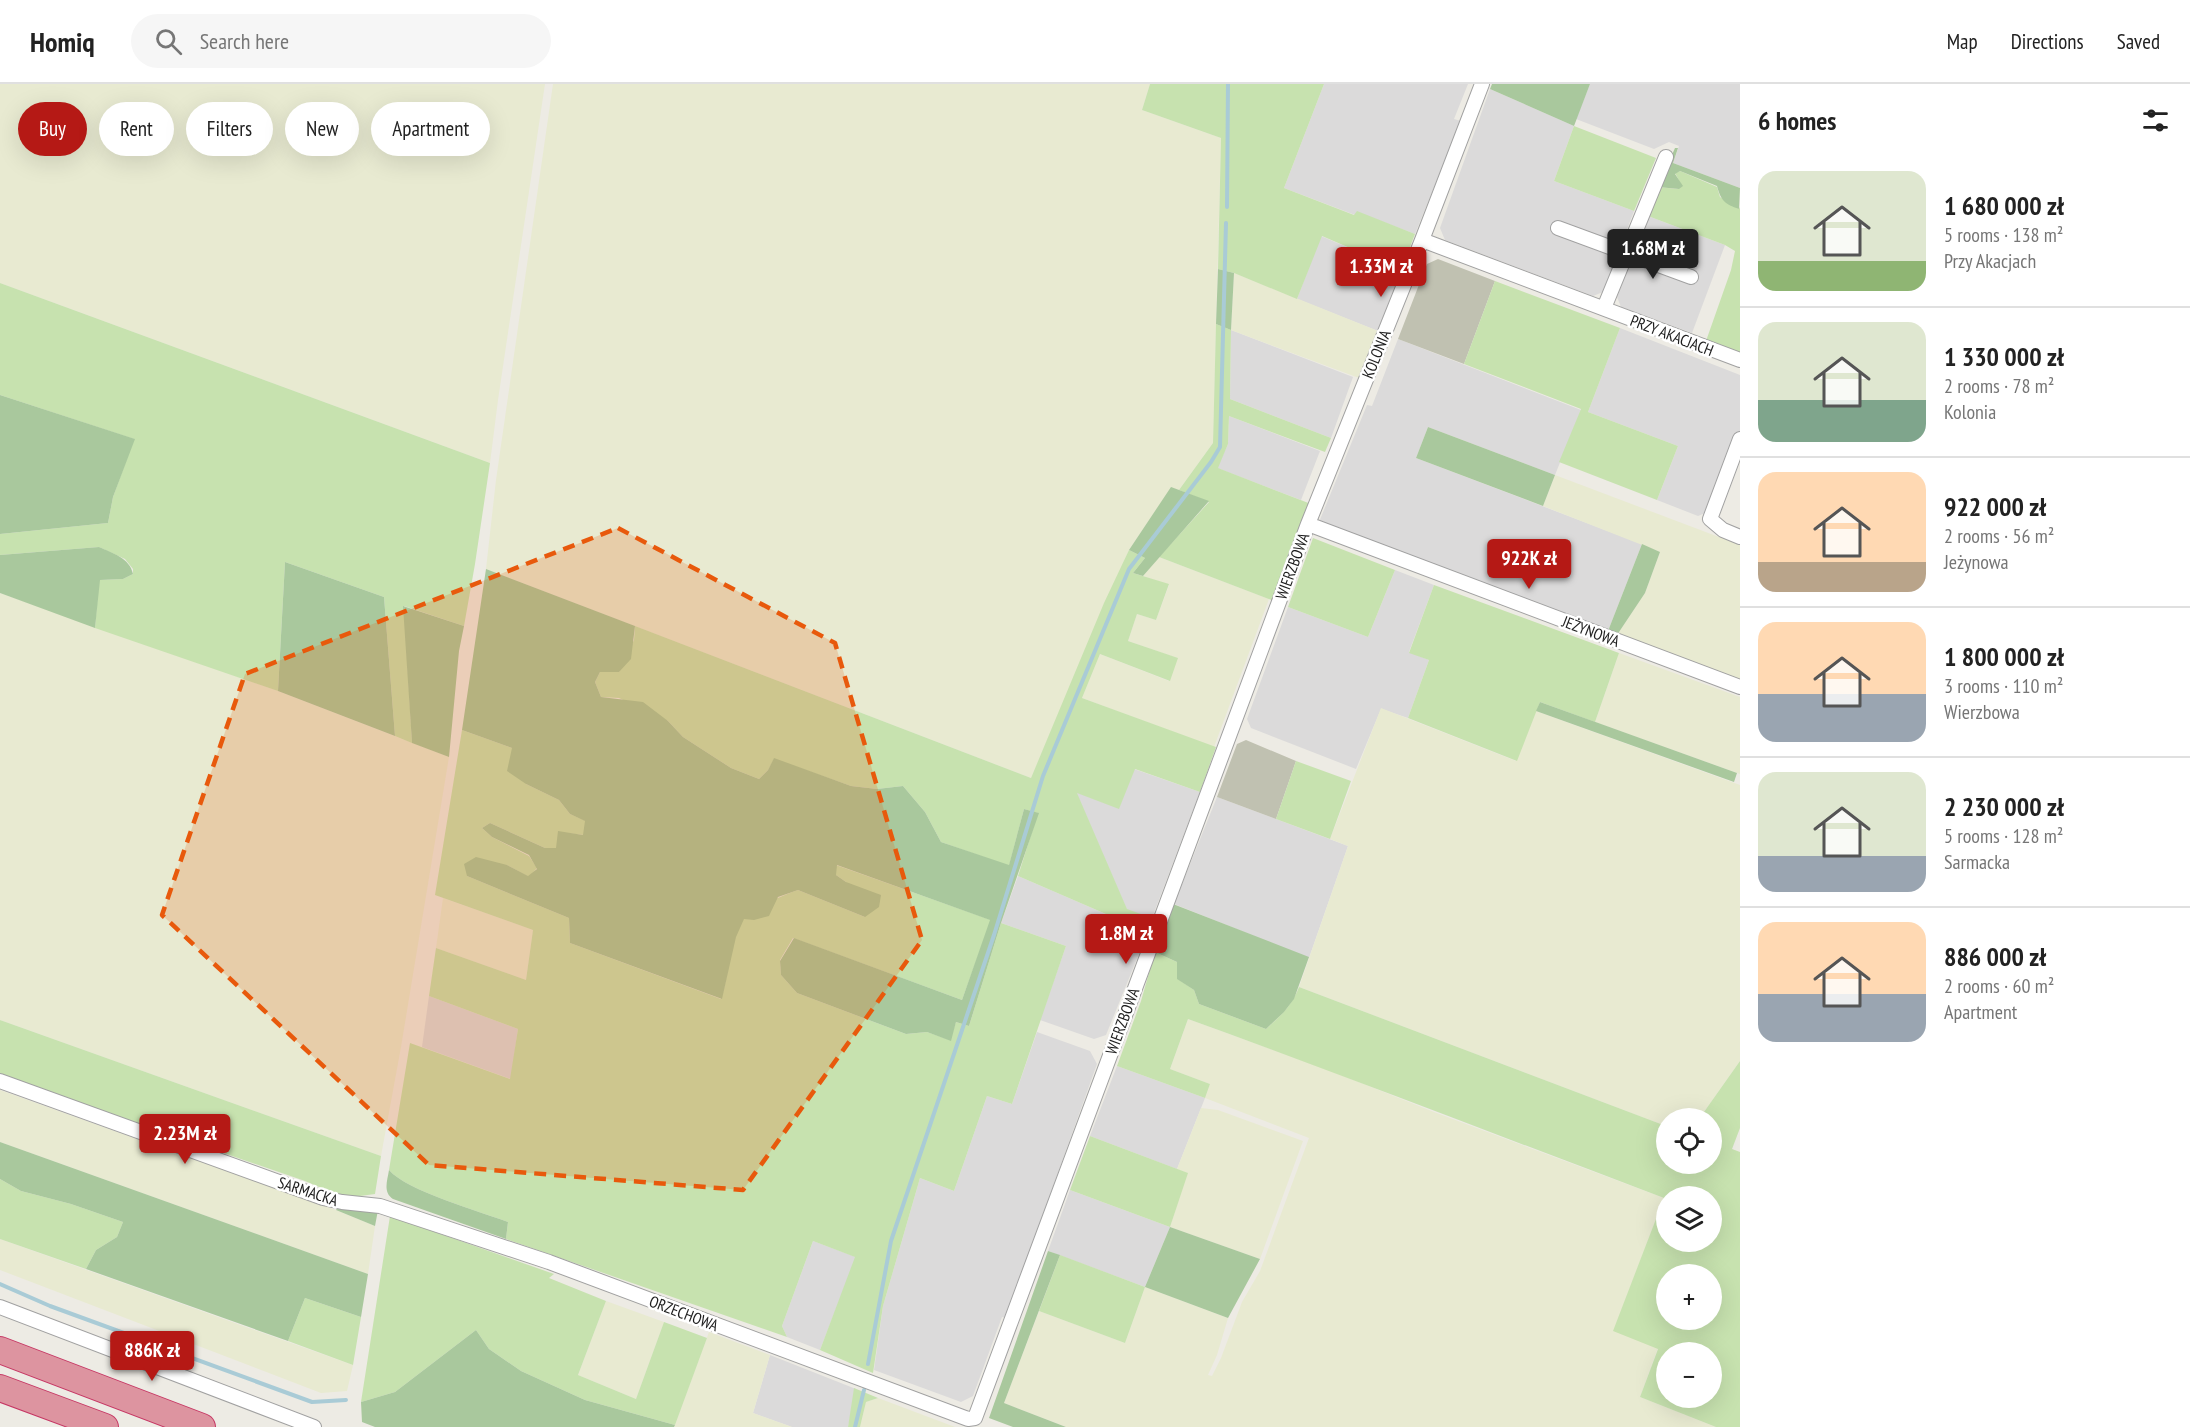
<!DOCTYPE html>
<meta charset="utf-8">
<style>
:root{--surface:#fff;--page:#f6f6f6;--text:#222;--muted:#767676;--line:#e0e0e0;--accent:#b51915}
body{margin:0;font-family:"PT Sans Narrow",sans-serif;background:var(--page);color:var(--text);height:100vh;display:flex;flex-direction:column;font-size:22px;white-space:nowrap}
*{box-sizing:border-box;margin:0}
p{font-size:20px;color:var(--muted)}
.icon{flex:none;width:33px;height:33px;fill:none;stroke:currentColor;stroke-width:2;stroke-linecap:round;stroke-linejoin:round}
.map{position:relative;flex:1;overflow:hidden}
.drawer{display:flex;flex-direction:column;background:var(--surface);width:450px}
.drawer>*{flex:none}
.banner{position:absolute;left:18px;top:18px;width:570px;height:54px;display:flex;gap:12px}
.fabs{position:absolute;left:1656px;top:1024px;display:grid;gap:12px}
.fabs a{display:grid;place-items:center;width:66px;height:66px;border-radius:50%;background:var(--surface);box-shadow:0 6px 24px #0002;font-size:30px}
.price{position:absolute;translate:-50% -51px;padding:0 14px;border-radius:6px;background:var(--accent);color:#fff;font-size:20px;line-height:39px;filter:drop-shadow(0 2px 3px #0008)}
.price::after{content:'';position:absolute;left:50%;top:36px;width:18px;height:14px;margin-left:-9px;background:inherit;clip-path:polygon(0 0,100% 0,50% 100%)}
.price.selected{background:#222;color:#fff}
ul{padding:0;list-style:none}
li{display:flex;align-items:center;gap:18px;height:150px;padding:0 18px}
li+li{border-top:2px solid var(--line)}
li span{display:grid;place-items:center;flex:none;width:168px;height:120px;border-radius:18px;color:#555}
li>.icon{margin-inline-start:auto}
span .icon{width:72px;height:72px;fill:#fffc;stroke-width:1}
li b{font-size:26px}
h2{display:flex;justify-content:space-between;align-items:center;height:72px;padding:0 18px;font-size:26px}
.chip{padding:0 21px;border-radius:27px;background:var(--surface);box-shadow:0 6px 24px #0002;font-size:21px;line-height:54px}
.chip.selected{background:var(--accent);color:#fff}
header{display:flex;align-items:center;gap:36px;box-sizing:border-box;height:84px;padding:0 30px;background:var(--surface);border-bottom:2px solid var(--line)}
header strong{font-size:28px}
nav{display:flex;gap:33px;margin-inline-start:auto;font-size:21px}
.search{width:420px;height:54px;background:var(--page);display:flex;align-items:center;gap:15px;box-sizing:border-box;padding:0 21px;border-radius:33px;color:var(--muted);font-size:22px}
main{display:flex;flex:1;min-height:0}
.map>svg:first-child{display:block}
.residential{fill:#dbdada}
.construction{fill:#c0c1b1}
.farmland{fill:#e8ead1}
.grass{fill:#c7e2af;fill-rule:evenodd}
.forest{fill:#a9c89d}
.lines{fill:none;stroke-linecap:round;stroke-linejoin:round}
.stream{stroke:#a9cbd6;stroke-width:4}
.minor-casing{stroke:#a1a1a1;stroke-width:16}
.motorway-casing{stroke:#c63764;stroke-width:28}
.minor{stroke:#fff;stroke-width:14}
.motorway{stroke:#dd94a0;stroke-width:26}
.marked{fill:#e8590c;fill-opacity:0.2;stroke:#e8590c;stroke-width:4.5;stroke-dasharray:12 8;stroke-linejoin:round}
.labels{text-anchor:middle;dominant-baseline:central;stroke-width:5;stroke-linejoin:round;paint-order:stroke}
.street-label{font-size:16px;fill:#1d1d1d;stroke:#fff}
</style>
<header>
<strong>Homiq</strong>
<div class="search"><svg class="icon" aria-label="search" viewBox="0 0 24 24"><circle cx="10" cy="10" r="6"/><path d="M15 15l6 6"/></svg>Search here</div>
<nav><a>Map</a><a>Directions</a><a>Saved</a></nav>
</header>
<main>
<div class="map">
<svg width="1740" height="1343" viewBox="0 0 1740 1343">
<rect width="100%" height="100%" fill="#edebe4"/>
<path class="residential" d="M1324,0H1468L1454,35L1461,37L1415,150L1357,128L1355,131L1284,104Z
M1590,0H1740V104L1673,79L1679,62L1669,58L1654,65L1576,35Z
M1490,5L1574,42L1554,97L1634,127L1603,208L1593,212L1445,156L1440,144Z
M1648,132L1725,161L1692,249L1621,223L1617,213Z
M1321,152L1401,186L1378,247L1297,215Z
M1620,244L1740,291V349L1710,427L1698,432L1657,416L1678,362L1588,328Z
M1231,246L1353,293L1331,354L1230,315Z
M1398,255L1581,326L1555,391L1428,343L1416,374L1642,460L1608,547L1319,438L1367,321L1372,322Z
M1229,332L1320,367L1301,416L1217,384L1228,360Z
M1395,486L1434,501L1409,568L1429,576L1408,634L1381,625L1356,685L1251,644L1247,635L1288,523L1368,553Z
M1134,685L1200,708L1152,834L1127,826L1076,708L1119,724Z
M1217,713L1348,762L1309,874L1174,820Z
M1018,792L1136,843L1145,855L1106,951L1094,955L1040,936L1066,862L1001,839Z
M429,912L518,945L511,995L422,963Z
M1037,948L1090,967L1097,980L1006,1234L1002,1233L973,1312L961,1318L874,1286L883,1222L920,1094L954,1107L987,1012L1012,1020Z
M1117,982L1205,1014L1177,1085L1090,1052Z
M1070,1106L1170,1143L1145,1203L1048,1167Z
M813,1157L856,1173L820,1266L787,1253L782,1242Z
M770,1271L856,1305L848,1343H792L753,1329Z"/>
<path class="construction" d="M1438,175L1495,197L1464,280L1398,255L1427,180Z
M1246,656L1296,677L1276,735L1217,713L1237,660Z"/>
<path class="farmland" d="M0,0H545L498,316L490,379L0,199Z
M553,0H1150L1142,26L1221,54L1213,359L1179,406L1171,404L1129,466L1031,694L486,485L496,396Z
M1234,189L1378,247L1359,294L1231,246Z
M1555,391L1740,461V599L1617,551L1645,509L1660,468L1543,422Z
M1159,473L1269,515L1214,663L1082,614L1100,570L1169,597L1177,574L1128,557L1137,530L1156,536L1169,501L1143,492Z
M0,509L278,607L449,673L401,963L381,1072L0,936Z
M1619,569L1740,613V690L1595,638Z
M1381,624L1516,677L1536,627L1740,701V977L1699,1035H1666V1042L1299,903L1348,762L1330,755Z
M443,814L533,846L526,896L436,864Z
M1188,935L1331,987L1434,1028L1664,1114L1614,1246L1658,1264L1640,1313L1716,1343H1066L1004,1319L1039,1227L1125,1259L1145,1203L1228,1234L1217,1271L1208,1291L1212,1292L1221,1274L1242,1218L1260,1187L1309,1054L1205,1014L1210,1000L1170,985Z
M0,1006L336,1126L375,1142L368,1190L0,1058Z
M1201,1024L1218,1026L1303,1057L1260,1175L1170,1143L1187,1089L1177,1085Z
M0,1155L353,1281L347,1307L321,1309L0,1186Z
M606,1217L664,1238L636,1315L578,1291Z
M709,1248L770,1271L753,1329L792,1343H674Z
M878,1314L955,1343H860L866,1318Z"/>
<path class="grass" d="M1150,0H1324L1284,104L1354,131L1357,127L1415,150L1401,186L1322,152L1297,215L1234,189L1218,185L1221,54L1142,26Z
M1574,42L1656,74L1634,127L1554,97Z
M1680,87L1717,103L1720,113L1739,125L1740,123V270L1706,257L1731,186L1735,167L1725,161L1648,132L1658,103L1678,105L1682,102L1675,89Z
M1495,197L1620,244L1588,328L1678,362L1657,416L1559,378L1581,325L1464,280Z
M0,199L490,379L475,480L464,542L404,522L412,659L395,652L384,513L285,478L278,607L95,544L99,496L123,495L133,490V485L125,475L99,463L0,471V450L108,439L113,413L134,355L0,311Z
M1216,240L1231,246L1230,315L1331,354L1325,368L1229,332L1228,360L1218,384L1311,420L1274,517L1159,473L1209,418L1179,406L1213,359Z
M1313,454L1395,486L1368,553L1288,523Z
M1129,466L1145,474L1133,489L1169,500L1156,536L1137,530L1128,557L1178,574L1170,597L1100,570L1082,614L1216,663L1200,708L1135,685L1119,725L1077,709L1127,825L1152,834L1145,855L1136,843L1018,792L1038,729L1024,725L1009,782L941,758L925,728L903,702L877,705L851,702L774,675L768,686L759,695L731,684L683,653L668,637L619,614L601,613L595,598L600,588H619L634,556L635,542L1031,694L1104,519Z
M1434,501L1619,569L1595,638L1540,618L1517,677L1408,634L1429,576L1409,569Z
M462,646L512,664L526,700L559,716L570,730L586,737L584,751L566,749L557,764H545L490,739L482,744L492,753L529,772L537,784L529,793L507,781L467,792L569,834L570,859L721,915C728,896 732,849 744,834C754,823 784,811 798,806L865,833L846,798L836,791V781L991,836L962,916L793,854L780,876L781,891L797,909L906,950L927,948L950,956L956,938L969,942L1001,839L1066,862L1012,1020L987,1012L954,1107L920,1094L883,1222L873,1289L820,1266L855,1173L813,1157L782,1242L787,1253L506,1155L508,1138C479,1127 407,1107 389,1086L410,959L510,995L518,945L429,912L436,864L526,896L533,846L435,811Z
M1296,677L1351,697L1330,755L1276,735Z
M1155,868L1177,878L1178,895L1194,906L1199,920L1266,945C1280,932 1292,922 1299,903L1666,1042V1080H1712V1035H1699L1740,977V1044L1732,1065L1740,1068V1343H1716L1640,1313L1658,1265L1613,1247L1664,1114C1505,1054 1348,993 1188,935L1170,985L1210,1000L1205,1014L1117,982L1141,917ZM1666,1113H1712V1158H1666ZM1666,1191H1712V1236H1666ZM1666,1269H1712V1314H1666Z
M0,936L381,1072L375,1110L345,1114L305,1097L0,992Z
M1090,1052L1188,1089L1170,1143L1070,1106Z
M0,1095L21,1107L71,1120L123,1138L117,1153L96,1166L86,1185L0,1155Z
M390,1132L554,1190L549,1194L606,1217L578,1291L636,1315L664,1238L707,1254L675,1341L585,1316L521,1287L489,1265L476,1246L395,1308L361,1318Z
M1060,1171L1145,1203L1125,1259L1039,1227Z
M305,1214L361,1233L353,1281L288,1257Z
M854,1304L878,1314L866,1318L860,1343H848Z"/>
<path class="forest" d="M1492,0H1590L1574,42L1490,5Z
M1675,64H1678L1673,79L1740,104L1739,125C1725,120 1721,117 1717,102L1680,87L1675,90L1683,102L1679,105L1658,103Z
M1218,185L1234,189L1231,246L1216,240Z
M0,311L135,355L113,413L108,439L0,450Z
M1428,343L1555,391L1543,422L1416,374Z
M1171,403L1209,417L1143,492L1133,489L1145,474L1129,466Z
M1642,460L1660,468L1645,509L1617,551L1608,547Z
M99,463C112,469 130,474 133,490L123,495L100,496L95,544L0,509V471Z
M285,478L384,513L395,652L278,607Z
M486,485L635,542L631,575L619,588H600L595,598L601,613L643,618L668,637L683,653L731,684L759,695L768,686L774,674L851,702L877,705L903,702L925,728L941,758L1009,781L1024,725L1039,729L1001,839L969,942L956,938L951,957L927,948L906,950L797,909L781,891L780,877L794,854L962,916L990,836L837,781L836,791L846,798L881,811L879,823L865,833L798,806L778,813L769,832L754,836L744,835L736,853L722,915L570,859L569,834L467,792L464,780L476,773L507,781L528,792L537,785L529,771L492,753L482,744L490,739L545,764H556L558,747L583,751L585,737L570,730L559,716L526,700L507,687L512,664L462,646Z
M403,522L464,542L459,567L449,673L412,659Z
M1540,618L1737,689L1734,698L1536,627Z
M1173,820L1309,873L1294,915L1284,928L1266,945L1199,920L1194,906L1177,895V878L1155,868Z
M0,1058L368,1190L361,1233L305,1214L288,1257L86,1185L96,1166L117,1153L123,1138L71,1120L21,1107L0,1095Z
M389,1086C407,1107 479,1127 508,1138L506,1155L393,1115C383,1108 387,1098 389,1086Z
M339,1121L378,1126L375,1142L336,1126Z
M1170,1143L1260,1175L1228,1234L1145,1203Z
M1048,1167L1060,1171L1004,1319L1066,1343H1013L989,1334Z
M476,1246L489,1265L521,1287L585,1316L675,1341L674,1343H375L362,1338L361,1318L395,1308Z"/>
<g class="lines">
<path class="stream" d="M1227,123L1228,0
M0,1200L50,1222L312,1318L346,1316
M868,1280L891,1157L994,851L1043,692L1129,485L1211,378L1220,363L1226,139
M855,1343L864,1306"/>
<defs>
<path id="minor" d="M1558,144L1691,193
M1422,156L1740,276
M1604,224L1666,73
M1740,355L1710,435L1723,446L1740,453
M1308,440L1740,603
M0,997L323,1114L342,1118L380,1122L549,1178L968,1335L975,1334
M0,1223L314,1343
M975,1334L1308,440L1422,156L1482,0"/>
<path id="motorway" d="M0,1266L202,1343
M0,1304L105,1343"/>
</defs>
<use href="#minor" class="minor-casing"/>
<use href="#motorway" class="motorway-casing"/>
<use href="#minor" class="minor"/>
<use href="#motorway" class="motorway"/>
</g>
<path class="marked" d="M618,444L835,559L922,856L743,1106L429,1081L162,831L245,590Z"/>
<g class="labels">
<g class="street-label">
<text transform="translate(1672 251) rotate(21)">PRZY AKACJACH</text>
<text transform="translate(1376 270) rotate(-68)">KOLONIA</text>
<text transform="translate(1292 482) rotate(-70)">WIERZBOWA</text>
<text transform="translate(1591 547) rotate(21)">JEŻYNOWA</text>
<text transform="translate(1122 937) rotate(-70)">WIERZBOWA</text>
<text transform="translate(308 1107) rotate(18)">SARMACKA</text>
<text transform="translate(684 1229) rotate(21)">ORZECHOWA</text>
</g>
</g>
</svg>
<div class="fabs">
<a><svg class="icon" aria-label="locate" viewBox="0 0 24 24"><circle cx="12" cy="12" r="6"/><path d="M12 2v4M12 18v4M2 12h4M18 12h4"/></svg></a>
<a><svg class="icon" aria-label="layers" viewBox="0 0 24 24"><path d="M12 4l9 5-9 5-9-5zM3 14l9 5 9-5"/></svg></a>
<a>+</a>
<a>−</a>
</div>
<b class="price selected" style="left:1653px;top:196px">1.68M zł</b>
<b class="price" style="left:1381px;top:214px">1.33M zł</b>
<b class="price" style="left:1529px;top:506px">922K zł</b>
<b class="price" style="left:1126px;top:881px">1.8M zł</b>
<b class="price" style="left:185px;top:1081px">2.23M zł</b>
<b class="price" style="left:152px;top:1298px">886K zł</b>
<div class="banner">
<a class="chip selected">Buy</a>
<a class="chip">Rent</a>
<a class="chip">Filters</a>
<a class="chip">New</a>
<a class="chip">Apartment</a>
</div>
</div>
<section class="drawer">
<h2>6 homes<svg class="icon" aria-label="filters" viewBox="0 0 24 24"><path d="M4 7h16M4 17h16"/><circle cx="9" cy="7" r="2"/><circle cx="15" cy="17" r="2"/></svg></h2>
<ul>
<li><span style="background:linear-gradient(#dfe7d0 75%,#8fb573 0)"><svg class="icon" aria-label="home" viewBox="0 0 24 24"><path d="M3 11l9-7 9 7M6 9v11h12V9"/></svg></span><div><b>1 680 000 zł</b><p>5 rooms · 138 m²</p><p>Przy Akacjach</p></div></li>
<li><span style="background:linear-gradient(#dfe7d0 65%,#7fa58c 0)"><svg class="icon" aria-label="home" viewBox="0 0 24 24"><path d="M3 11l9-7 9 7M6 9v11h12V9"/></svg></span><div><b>1 330 000 zł</b><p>2 rooms · 78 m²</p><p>Kolonia</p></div></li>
<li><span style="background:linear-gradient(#ffd9b3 75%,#b9a48a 0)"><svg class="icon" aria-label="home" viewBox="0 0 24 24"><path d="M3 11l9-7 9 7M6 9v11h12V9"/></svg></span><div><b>922 000 zł</b><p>2 rooms · 56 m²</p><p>Jeżynowa</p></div></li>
<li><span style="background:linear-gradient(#ffd9b3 60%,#9aa5b1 0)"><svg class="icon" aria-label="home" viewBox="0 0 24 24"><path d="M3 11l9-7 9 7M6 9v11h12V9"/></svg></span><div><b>1 800 000 zł</b><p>3 rooms · 110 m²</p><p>Wierzbowa</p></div></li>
<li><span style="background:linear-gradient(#dfe7d0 70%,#9aa5b1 0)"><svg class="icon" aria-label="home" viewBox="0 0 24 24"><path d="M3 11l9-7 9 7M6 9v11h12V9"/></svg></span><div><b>2 230 000 zł</b><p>5 rooms · 128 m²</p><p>Sarmacka</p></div></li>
<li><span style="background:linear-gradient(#ffd9b3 60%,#9aa5b1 0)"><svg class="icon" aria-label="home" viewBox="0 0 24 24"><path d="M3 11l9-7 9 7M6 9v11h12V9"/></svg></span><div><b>886 000 zł</b><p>2 rooms · 60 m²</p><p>Apartment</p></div></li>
</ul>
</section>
</main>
